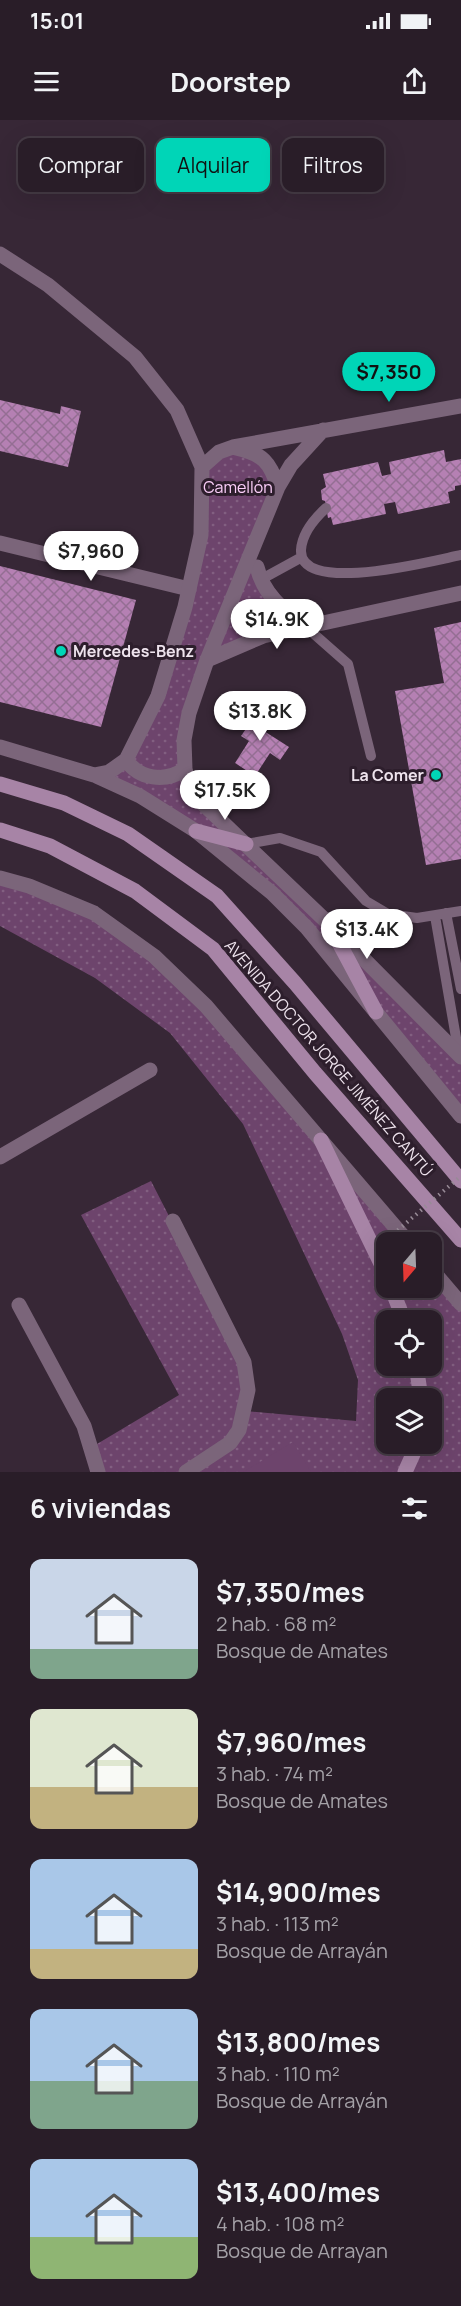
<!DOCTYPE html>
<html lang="es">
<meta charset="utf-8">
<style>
:root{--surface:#291d28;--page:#312630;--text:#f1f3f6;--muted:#a5a2a8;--line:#453b45;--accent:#00d5b7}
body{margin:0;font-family:Manrope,sans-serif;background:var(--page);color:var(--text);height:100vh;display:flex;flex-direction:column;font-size:22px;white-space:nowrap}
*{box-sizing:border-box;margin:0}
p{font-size:20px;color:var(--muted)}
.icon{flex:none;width:33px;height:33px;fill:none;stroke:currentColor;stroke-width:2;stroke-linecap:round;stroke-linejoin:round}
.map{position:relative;height:1352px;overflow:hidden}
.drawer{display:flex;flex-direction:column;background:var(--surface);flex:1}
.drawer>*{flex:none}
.hud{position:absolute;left:18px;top:18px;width:426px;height:54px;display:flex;gap:12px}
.needle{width:39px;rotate:199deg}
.controls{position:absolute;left:376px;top:1112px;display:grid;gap:12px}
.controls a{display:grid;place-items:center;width:66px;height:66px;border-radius:12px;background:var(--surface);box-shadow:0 6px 24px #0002,0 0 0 2px var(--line);font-size:30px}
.price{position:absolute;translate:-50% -51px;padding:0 14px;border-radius:21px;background:#fff;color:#222;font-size:20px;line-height:39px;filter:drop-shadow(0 2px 3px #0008)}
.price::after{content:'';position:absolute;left:50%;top:36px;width:18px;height:14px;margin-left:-9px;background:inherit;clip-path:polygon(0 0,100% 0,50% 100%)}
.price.active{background:var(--accent);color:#111}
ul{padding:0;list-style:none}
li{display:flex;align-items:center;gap:18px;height:150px;padding:0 30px}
li span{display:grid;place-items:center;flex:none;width:168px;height:120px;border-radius:12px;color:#555}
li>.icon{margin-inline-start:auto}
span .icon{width:72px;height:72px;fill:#fffc;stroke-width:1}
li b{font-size:26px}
h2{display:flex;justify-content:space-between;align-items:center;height:72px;padding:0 30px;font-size:26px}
.tag{padding:0 21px;border-radius:12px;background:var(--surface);box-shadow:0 6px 24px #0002,0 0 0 2px var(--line);font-size:21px;line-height:54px}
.tag.active{background:var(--accent);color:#111}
.status{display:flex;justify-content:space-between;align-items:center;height:42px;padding:0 30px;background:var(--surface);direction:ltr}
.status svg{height:16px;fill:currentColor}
header{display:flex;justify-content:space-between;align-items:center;height:78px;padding:0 30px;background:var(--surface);font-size:27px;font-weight:700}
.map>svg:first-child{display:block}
.green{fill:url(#green-dots);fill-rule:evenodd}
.pitch{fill:#6d446c}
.building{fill:url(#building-cross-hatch)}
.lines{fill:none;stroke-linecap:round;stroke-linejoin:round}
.service{stroke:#7b657a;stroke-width:10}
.minor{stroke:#7b657a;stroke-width:15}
.tertiary{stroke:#7b657a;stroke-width:15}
.secondary{stroke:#a784a6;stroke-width:15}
.path-bridge{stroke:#988b97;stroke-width:4;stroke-dasharray:1.5 4.5;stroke-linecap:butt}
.poi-dot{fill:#00d5b7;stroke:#2d1e2c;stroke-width:2}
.labels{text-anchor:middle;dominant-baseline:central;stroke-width:6;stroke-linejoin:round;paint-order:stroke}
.park-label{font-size:16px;fill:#fbcef9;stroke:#2d1e2c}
.poi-label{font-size:16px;font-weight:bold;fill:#eee3ed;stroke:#2d1e2c;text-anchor:start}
.street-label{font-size:16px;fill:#eee3ed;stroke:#2d1e2c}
</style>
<div class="status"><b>15:01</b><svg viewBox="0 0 49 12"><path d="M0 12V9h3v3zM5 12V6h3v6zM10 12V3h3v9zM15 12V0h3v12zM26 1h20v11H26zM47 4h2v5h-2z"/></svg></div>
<header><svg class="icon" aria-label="menu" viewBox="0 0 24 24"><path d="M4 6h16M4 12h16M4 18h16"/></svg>Doorstep<svg class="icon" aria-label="share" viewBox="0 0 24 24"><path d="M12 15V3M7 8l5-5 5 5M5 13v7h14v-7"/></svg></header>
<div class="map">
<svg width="461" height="1352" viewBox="0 0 461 1352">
<defs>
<pattern id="green-dots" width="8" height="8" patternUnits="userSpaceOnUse" patternTransform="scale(1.5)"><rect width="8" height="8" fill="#6d446c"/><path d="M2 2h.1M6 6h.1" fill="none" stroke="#825f81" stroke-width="1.8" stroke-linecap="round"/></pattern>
<pattern id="building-cross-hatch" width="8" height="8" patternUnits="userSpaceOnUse" patternTransform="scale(1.5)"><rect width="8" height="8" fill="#b580b3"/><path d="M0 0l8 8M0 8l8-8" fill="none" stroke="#946e93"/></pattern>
</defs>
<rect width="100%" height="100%" fill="#372736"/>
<path class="green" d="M219,332H253L278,367L255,426L257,447L306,507L207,540L189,593L186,658L461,937V996L308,808L109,652L125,640L185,487L202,347Z
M0,758L94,793L154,836L408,1122H387V1167H432V1150L461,1184V1352H98L92,1327L179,1275L81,1095L151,1061L244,1242L245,1291L356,1301L358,1260L342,1214L243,1004L170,913L95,858L0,806ZM387,1200H432V1245H387ZM387,1278H432V1323H387Z"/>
<path class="pitch" d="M293,1322L311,1352H243Z"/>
<path class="building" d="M0,280L60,294L61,286L81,291L68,347L0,331Z
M444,330L446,342L461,339V365L455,366V370L448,372L450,383L398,394L395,382L384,384L386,394L333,405L331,397L328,398L325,381L322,380L321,370L326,367L323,354L378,342L382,356L391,354L389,342Z
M0,446L136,480L101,607L0,582Z
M461,502V739L426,745L395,571L444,563L434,508Z
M265,581L278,590L264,611L289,627L280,640L270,633L255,656L235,643L249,621L241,616Z"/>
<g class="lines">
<path class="service" d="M326,388C314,399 302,413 301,430C299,476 435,440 461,435
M260,460L302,437
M306,507L348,544L371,636
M246,724L280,718L321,732L366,781L388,794L417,798L461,791
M446,793L461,869
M435,796L459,935"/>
<path class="minor" d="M0,423L189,469
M257,447C264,476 284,490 306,507
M0,1037L150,950
M173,1101L244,1242L248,1270L239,1310L230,1323L186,1352
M19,1185L84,1306L98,1352"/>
<path class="tertiary" d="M0,134L48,165L135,237L177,290L202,347L201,415L185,487L158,576L126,640L109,652L94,655
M323,310L291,345L278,367L207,540L189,593L184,620L185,649L190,670L196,677L329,804L461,937
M236,328C263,334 270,342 278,367
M202,347L219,332L233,327L461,286
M207,540L263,516L461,473
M0,627L94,655L140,676L196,711L272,773L307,808L461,996
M126,640C139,659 165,663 185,649
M0,758L29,766L94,793L154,836L206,886L408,1122
M432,1150L461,1184"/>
<path class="secondary" d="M0,664L64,683L128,714L217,776L295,863L461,1061
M0,710L50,726L135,771L213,829L315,953L461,1120
M196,711L246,724
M329,804L376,892
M321,1020L387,1156
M391,1167L404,1200
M416,1245L421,1278
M405,1352L418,1323"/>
<path class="path-bridge" d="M384,1122L461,1056"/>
</g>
<g class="poi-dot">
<circle cx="61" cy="531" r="6"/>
<circle cx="436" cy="655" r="6"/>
</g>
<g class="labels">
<g class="park-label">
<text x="238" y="367">Camellón</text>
</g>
<g class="poi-label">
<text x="73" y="531">Mercedes-Benz</text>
<text x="424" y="655" text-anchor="end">La Comer</text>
</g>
<g class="street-label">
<text transform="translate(329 938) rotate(49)">AVENIDA DOCTOR JORGE JIMÉNEZ CANTÚ</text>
</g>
</g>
</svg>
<div class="controls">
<a><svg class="needle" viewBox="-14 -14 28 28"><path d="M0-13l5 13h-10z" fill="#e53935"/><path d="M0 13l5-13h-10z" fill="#a5a2a8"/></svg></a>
<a><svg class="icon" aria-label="locate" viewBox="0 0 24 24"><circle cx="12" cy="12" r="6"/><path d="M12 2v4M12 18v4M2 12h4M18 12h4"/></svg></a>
<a><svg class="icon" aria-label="layers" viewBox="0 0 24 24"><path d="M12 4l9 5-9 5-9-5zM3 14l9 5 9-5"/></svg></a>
</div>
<b class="price active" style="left:389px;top:283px">$7,350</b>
<b class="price" style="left:91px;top:462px">$7,960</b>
<b class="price" style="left:277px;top:530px">$14.9K</b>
<b class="price" style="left:260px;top:622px">$13.8K</b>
<b class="price" style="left:225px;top:701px">$17.5K</b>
<b class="price" style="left:367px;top:840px">$13.4K</b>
<div class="hud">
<a class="tag">Comprar</a>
<a class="tag active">Alquilar</a>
<a class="tag">Filtros</a>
</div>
</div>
<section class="drawer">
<h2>6 viviendas<svg class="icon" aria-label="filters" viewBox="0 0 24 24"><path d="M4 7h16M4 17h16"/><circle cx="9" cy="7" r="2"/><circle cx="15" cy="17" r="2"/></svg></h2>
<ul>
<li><span style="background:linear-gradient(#c9d6e8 75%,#7fa58c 0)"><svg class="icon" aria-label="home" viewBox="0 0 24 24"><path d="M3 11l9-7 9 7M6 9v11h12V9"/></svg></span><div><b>$7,350/mes</b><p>2 hab. · 68 m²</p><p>Bosque de Amates</p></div></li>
<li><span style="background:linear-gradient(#dfe7d0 65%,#c2b280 0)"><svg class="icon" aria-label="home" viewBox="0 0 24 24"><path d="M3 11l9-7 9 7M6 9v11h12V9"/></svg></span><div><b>$7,960/mes</b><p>3 hab. · 74 m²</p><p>Bosque de Amates</p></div></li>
<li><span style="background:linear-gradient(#a9c7e8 75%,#c2b280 0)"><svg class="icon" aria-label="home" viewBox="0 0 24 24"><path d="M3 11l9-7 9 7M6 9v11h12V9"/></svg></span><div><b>$14,900/mes</b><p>3 hab. · 113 m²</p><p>Bosque de Arrayán</p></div></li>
<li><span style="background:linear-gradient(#a9c7e8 60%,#7fa58c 0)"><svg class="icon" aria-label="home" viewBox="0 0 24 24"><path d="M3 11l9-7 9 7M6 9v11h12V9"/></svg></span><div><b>$13,800/mes</b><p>3 hab. · 110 m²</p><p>Bosque de Arrayán</p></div></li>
<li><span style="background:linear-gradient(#a9c7e8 65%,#8fb573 0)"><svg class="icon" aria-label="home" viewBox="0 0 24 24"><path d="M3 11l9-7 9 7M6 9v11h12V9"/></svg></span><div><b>$13,400/mes</b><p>4 hab. · 108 m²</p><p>Bosque de Arrayan</p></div></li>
</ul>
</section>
